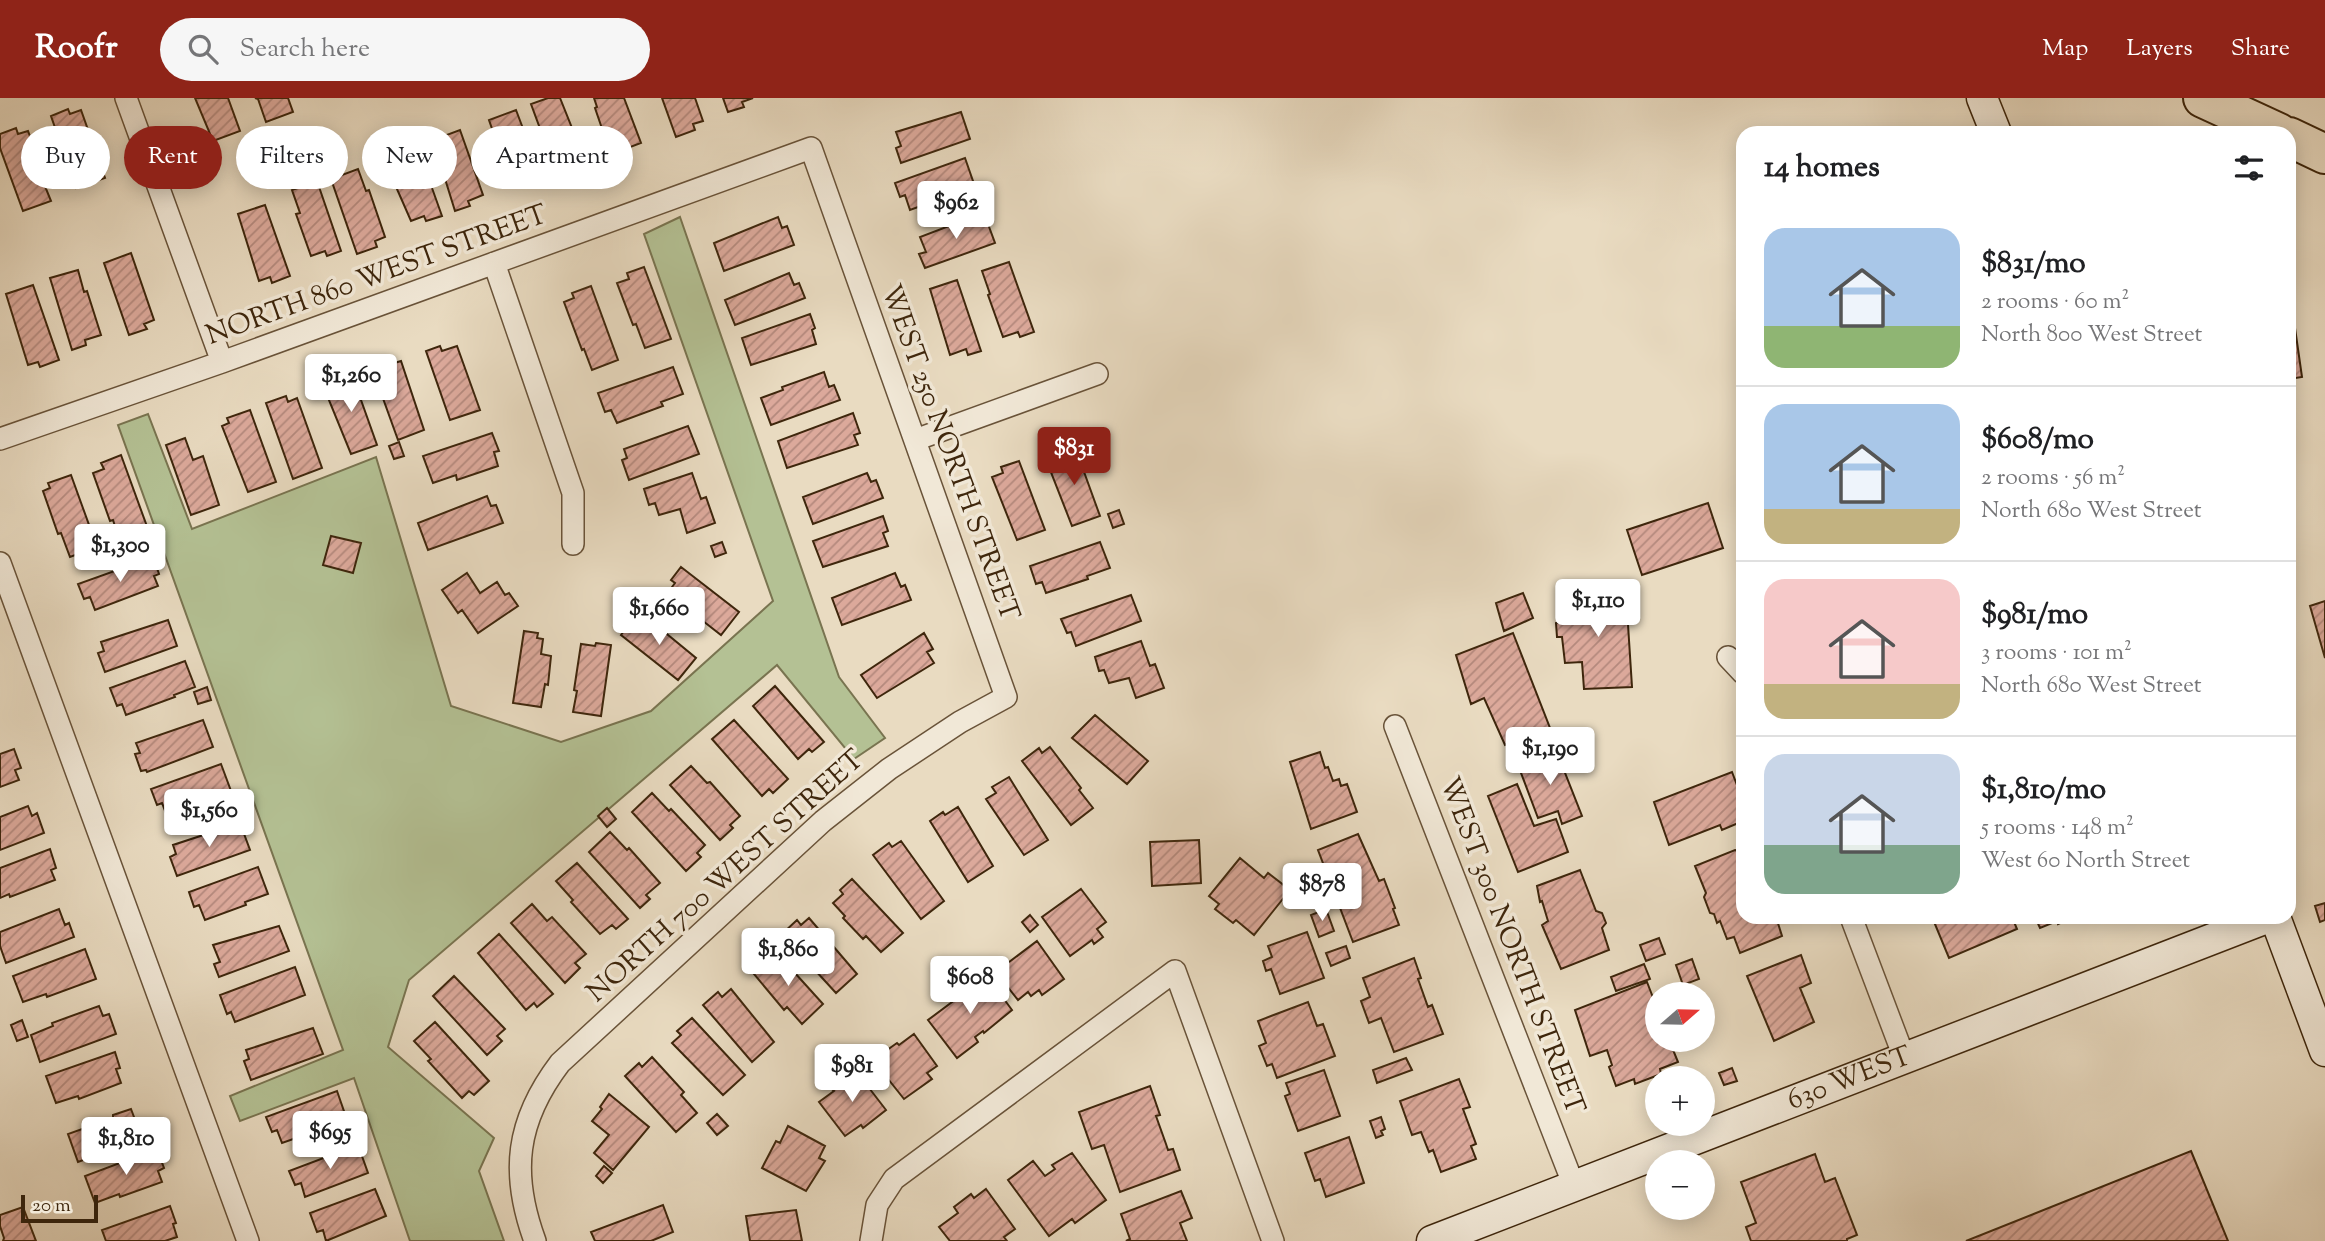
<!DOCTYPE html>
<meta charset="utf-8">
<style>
:root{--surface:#fff;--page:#f6f6f6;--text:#202124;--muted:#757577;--line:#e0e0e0;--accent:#8f2418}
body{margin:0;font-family:"Sorts Mill Goudy",serif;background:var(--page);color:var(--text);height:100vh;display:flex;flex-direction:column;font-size:26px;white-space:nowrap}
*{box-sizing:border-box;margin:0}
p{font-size:23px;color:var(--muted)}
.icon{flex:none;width:38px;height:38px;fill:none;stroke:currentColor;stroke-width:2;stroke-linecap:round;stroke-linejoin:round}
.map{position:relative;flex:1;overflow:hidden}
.drawer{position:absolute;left:1736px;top:28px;width:560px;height:798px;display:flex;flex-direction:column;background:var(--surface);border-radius:21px;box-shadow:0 4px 18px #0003}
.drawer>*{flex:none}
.hud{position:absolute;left:21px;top:28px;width:665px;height:63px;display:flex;gap:14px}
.needle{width:46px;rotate:70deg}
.controls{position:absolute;left:1645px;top:884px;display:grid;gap:14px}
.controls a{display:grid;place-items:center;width:70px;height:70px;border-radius:50%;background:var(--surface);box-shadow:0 4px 18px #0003;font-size:35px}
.scale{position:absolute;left:21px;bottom:18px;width:77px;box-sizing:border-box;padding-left:7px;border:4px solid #3e260c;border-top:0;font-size:19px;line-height:24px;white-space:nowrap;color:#3e260c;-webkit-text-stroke:5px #f1e8d7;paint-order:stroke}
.price{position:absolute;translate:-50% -60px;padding:0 16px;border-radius:7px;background:#fff;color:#222;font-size:23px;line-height:46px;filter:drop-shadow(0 2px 4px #0008)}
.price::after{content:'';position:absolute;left:50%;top:42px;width:21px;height:16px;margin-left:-10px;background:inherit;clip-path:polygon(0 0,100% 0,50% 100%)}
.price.active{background:var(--accent);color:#fff}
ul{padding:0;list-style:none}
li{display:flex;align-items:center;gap:21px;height:175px;padding:0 28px}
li+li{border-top:2px solid var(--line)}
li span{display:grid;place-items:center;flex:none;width:196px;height:140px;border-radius:21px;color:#555}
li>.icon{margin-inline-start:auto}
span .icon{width:84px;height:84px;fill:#fffc;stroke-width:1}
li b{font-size:30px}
h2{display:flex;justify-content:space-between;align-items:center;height:84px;padding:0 28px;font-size:30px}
.pill{padding:0 24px;border-radius:32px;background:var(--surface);box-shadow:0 4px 18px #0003;font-size:24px;line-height:63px}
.pill.active{background:var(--accent);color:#fff}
header{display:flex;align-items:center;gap:42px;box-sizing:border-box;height:98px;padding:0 35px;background:var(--accent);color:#fff}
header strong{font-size:33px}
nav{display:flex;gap:38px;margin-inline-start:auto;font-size:24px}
.search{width:490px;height:63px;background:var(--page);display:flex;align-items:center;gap:18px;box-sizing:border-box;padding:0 24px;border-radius:38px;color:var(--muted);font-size:26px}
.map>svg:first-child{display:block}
.park{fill:#b4c194;stroke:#797450;stroke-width:2}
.building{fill:url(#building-hatch);stroke:#3e260c;stroke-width:2}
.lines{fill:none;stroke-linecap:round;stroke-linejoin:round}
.street-casing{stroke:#695339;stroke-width:24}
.secondary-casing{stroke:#3e260c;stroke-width:33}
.highway-casing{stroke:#3e260c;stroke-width:42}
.street{stroke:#f1e8d7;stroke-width:21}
.secondary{stroke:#f1e8d7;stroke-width:30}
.highway{stroke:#e9dbc1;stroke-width:38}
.labels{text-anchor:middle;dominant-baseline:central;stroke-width:7;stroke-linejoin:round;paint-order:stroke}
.street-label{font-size:28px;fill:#3e260c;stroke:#f1e8d7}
</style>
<header>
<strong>Roofr</strong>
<div class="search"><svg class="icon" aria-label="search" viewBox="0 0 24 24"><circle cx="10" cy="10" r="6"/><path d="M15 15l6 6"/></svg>Search here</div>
<nav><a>Map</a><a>Layers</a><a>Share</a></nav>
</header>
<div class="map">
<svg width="2325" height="1143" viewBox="0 0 2325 1143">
<defs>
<pattern id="building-hatch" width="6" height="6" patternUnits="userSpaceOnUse" patternTransform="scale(1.75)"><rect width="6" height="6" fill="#dca99b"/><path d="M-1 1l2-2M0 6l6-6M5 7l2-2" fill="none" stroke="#b4897d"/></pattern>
</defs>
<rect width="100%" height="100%" fill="#e9dbc1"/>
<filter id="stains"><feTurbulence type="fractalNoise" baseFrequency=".00286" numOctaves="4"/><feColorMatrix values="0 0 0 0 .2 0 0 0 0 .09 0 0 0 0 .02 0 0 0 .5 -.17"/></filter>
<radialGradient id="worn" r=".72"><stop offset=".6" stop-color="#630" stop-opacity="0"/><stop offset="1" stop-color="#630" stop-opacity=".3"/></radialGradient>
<path class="park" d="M680,119L839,579L885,640L854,661L777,567L409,882L388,949L494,1040L479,1073L504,1143H410L354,980L240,1023L230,998L343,952L118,327L148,316L192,431L376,359L451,608L561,644L651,613L773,503L644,136Z"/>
<path class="building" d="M195,0H228L240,33L213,43Z
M255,0H288L293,14L266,24L258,1Z
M548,0H560L586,65L576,69L578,75L559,82L531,6Z
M594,0H624L641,45L625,51L623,46L609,51L595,10L597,9Z
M662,0H695L703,23L693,26L695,32L676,39Z
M723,0H753L742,4L744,9L728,14Z
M68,11L70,16L81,12L105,80L76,90L51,18Z
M516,12L542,81L524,88L522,82L510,86L494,46L497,45L489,22Z
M961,14L970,41L901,65L896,50L901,48L896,34Z
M16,30L18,36L28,33L45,79L42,81L51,103L23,113L0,50V36Z
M460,32L483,97L468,103L470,108L455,113L433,42Z
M417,48L442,118L426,123L424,118L411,123L393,82L398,81L389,58Z
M965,60L974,86L951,94V97L910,112L905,97L900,99L895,85Z
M358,71L366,93L369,92L385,139L375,143L377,149L357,156L331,81Z
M317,83L341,153L327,158L325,153L311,158L296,116L300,115L292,92Z
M265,107L290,178L272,185L270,179L259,183L238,116Z
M985,118L995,145L925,170L919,156L926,154L920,139L962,123L963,126Z
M778,119L782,130L787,128L794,147L724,173L714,145Z
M131,155L154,222L144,226L147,231L129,237L104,165Z
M1009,164L1034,234L1020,239L1018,234L1003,239L988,197L990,196L982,173Z
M644,169L671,241L645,250L636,226L633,227L617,185L629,181L627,175Z
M78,172L84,194L87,193L101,237L85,242L86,247L72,252L50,180Z
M789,175L794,187L799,185L805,200L735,227L725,202Z
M957,182L981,253L968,257L966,251L950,257L930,191Z
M33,187L59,262L40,269L38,264L28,267L6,196Z
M591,188L618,262L592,272L584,251L582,252L564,204L574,200L572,195Z
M2289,209H2292L2302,279L2289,281Z
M810,216L815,230L812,232L816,246L751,267L742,240Z
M440,248L442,253L457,248L480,312L450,322L426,253Z
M389,260L391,266L401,263L424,332L398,342L371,267Z
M673,269L683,296L661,304L663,308L617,325L611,312L605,314L598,295Z
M351,274L377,347L351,356L324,290L335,287L333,281Z
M824,274L829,289L834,287L840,302L771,327L761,300L783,292L782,289Z
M286,298L288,304L297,300L322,370L293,381L266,305Z
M250,312L276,384L248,394L222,328L229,325L227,320Z
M853,315L860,335L854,337L858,347L787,370L778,343Z
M688,328L699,356L629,382L622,362L627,360L624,351Z
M492,335L499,353L494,354L498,368L457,382L456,377L433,385L423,358Z
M185,340L193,362L203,358L219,407L191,417L166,347Z
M399,344L404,358L394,361L389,348Z
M1075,349L1100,418L1072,428L1047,364L1062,359L1060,354Z
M121,357L149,434L120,444L113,422L110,423L93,375L104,371L101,365Z
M1019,363L1045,432L1017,442L992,379L1003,375L1001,369Z
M692,375L701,401L706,399L715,425L687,435L680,411L659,417L655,405L649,407L644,391Z
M867,375L871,384L876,382L883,400L813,426L803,399Z
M71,377L97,449L70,459L61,435L58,436L43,393L50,390L48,385Z
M487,398L491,408L496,407L503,425L428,452L418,425Z
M1708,405L1723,450L1642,477L1627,432Z
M1119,412L1124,426L1113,430L1108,416Z
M883,418L888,433L883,435L888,448L823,469L813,443Z
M331,438L361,445L353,475L323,467Z
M722,444L726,455L715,459L711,448Z
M1100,444L1110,470L1087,478L1088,481L1046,495L1042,484L1036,486L1030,468Z
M148,461L151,469L156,467L159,476L154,478L158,488L95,512L90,499L84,501L78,486Z
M681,469L739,514L721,537L703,523L701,525L666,497L675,485L671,482Z
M467,475L480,495L497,484L505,497L509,495L518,508L478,535L462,512L458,515L442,492Z
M895,475L901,489L905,487L911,502L842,527L832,500Z
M1621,494L1623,511H1627L1632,589L1584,591L1582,564L1565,565L1562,539H1557L1556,525L1562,524V515L1565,510L1572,509L1571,497Z
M1523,495L1533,520L1504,533L1496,505Z
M1131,497L1141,523L1076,548L1071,534L1067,535L1061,521Z
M2325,503V560L2310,508Z
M645,518L696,560L678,582L621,537L633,521L639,526Z
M168,522L177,548L105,574L98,555L104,553L101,544Z
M524,533L538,535L537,540L543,541L541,556L551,558L548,587L545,586L541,609L513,605Z
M924,535L933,551L927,554L934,565L877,600L861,577Z
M1513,535L1550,630L1505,647L1484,600L1471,606L1456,557Z
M1141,543L1150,568L1155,566L1164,590L1136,600L1129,580L1109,585L1104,572L1099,573L1095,559Z
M596,545L611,547L601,618L573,614L577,593L574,592L581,546L595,548Z
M185,563L195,589L174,597L175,599L126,617L122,606L117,608L110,590Z
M775,588L824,644L812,654L809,651L798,661L753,608Z
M207,589L211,602L198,606L194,594Z
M1095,617L1148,663L1127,686L1072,640Z
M203,622L213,649L147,674L146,672L141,673L135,656L140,655L136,645Z
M734,622L788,681L773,695L769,691L762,698L712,641Z
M1050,649L1081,690L1079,692L1093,710L1071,727L1022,663L1039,650L1042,655Z
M14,651L21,670L15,672L19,682L0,689V656Z
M1556,652L1582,718L1562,726L1558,713L1538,720L1518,667Z
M1320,654L1325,670L1328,669L1333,683L1339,681L1341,688L1347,686L1357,714L1311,731L1290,664Z
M221,666L231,693L167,718L162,705L157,707L151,691Z
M691,668L707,685L710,684L740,718L730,727L733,730L720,742L670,687Z
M1732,674L1743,703V723L1722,732L1720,727L1669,747L1654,704Z
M1009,679L1048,742L1024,757L986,701L996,695L992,689Z
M1517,686L1534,728L1556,721L1568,754L1518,774L1488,698Z
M652,695L669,713L671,711L705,747L697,755L701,759L686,773L632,714Z
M28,708L32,718L37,715L44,735L0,752V719Z
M958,709L993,768L968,784L930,723L943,714L945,717Z
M607,710L616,721L607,729L598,718Z
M240,725L250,752L177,778L170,759L176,756L173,747Z
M610,734L627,752L629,750L660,785L646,797L650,801L640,810L589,754Z
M1358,736L1379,783L1384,781L1395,810L1393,811L1399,827L1353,844L1318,752Z
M1199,742L1201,785L1152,788L1150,744Z
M901,743L944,803L921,821L873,757L889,745L892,749Z
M50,751L56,770L51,772L55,782L10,799L9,796L0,800V770Z
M1735,752L1743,755V819H1776L1782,838L1740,855L1734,839L1727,841L1720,823L1717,825L1714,816L1710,815L1704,799L1706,795L1695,768Z
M1240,760L1264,780L1268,775L1290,792L1254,837L1236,822L1233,825L1215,811L1219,806L1209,798Z
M577,765L628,821L616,831L612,827L600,836L571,804L573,802L556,783Z
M258,769L268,796L245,804L246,807L205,822L199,807L194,809L189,794Z
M1580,772L1596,813L1602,815L1606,825L1602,830L1609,852L1561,871L1542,827L1548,823L1542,803L1540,804L1537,788Z
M852,781L903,835L881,854L866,838L863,841L843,820L845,818L833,805L843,796L840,792Z
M1081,791L1106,824L1097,831L1103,839L1094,846L1092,842L1070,858L1042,819Z
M2325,805V822L2320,824L2315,808Z
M532,806L547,823L552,819L586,856L575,865L580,870L565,885L511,825Z
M59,811L65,827L69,825L74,839L6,865L0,848V834Z
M1326,811L1334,833L1319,839L1311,817Z
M1030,817L1038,827L1030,834L1022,824Z
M1932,819H2012L2017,831L1949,860Z
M2035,819H2073L2058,826L2057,823L2040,830Z
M809,820L857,876L836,895L782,836L797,822L801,827Z
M279,828L289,853L219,879L214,866L220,864L213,847Z
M1307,834L1324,880L1280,896L1271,871L1266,873L1263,863L1272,859L1268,848Z
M499,836L553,896L537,909L534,905L526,912L478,855Z
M1659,840L1665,856L1646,863L1640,847Z
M1037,843L1064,881L1042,897L1039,892L1031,898L1028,894L1018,902L996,874Z
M1346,848L1350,860L1331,868L1326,855Z
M85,851L96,881L47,899L46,896L23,904L13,878Z
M775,853L823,906L802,926L787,909L784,912L754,876Z
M1801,857L1811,885L1800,890L1814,924L1774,943L1747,878Z
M1414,860L1421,880L1418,881L1428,909L1432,907L1443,936L1394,954L1381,920L1369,925L1361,903L1370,899L1363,880Z
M1692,861L1699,881L1683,887L1676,867Z
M1644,866L1650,881L1616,893L1611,879Z
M295,869L305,897L235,924L231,914L227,916L220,897Z
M454,878L505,931L497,938L502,943L487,957L433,898Z
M987,878L1012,912L984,935L983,933L975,939L978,944L957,960L928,922Z
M1647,884L1657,910V942H1669L1678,964L1660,971L1661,976L1635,986L1634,981L1616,988L1609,969L1612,967L1607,952L1590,958L1575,912Z
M731,891L774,944L752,964L703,907L718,894L722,899Z
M1308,904L1317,928L1323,926L1335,958L1277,980L1272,966L1267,968L1259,948L1266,945L1258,923Z
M99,908L103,918L109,916L116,936L40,964L31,937L53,928L52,925Z
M692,920L745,977L723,997L672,945L681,937L677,933Z
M22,922L28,939L17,943L11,927Z
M435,924L489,983L474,997L469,993L462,1000L428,963L431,961L414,943Z
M313,930L323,956L251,982L244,963L249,961L246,952Z
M914,936L937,968L927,975L932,981L904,1001L873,962L897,945L899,947Z
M115,954L120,970L116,971L121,985L79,1001L78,998L56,1005L46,978Z
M652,959L684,994L681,997L697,1015L676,1034L625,978L639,965L642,969Z
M1406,960L1412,972L1377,985L1373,972Z
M1732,970L1737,983L1724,987L1719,975Z
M1324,972L1340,1018L1298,1033L1285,998L1290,996L1286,985Z
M856,973L886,1012L863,1030L861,1027L845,1038L819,1004L834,993L832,991Z
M1459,981L1470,1009L1463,1011L1476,1046L1471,1048L1476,1061L1441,1074L1433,1052L1429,1054L1421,1034L1412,1037L1400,1003Z
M1150,988L1160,1017L1156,1018L1166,1046L1168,1052L1173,1051L1180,1072L1120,1094L1104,1047L1092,1051L1079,1014Z
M337,993L346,1019L324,1027L325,1030L282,1045L277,1032L272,1034L266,1019Z
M609,996L649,1029L613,1072L594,1055L609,1037L592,1023L602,1011L600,1009Z
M131,1011L137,1027L141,1026L145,1040L78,1064L68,1036L113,1020V1017Z
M717,1016L728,1028L717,1037L707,1025Z
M1381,1019L1385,1031L1381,1033L1383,1037L1376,1040L1370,1023Z
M788,1028L825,1048L819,1060L825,1063L806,1093L762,1070L776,1043L780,1045Z
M1349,1039L1364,1085L1326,1099L1320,1081L1315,1083L1305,1055Z
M358,1047L368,1075L305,1099L301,1085L295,1087L289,1073Z
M157,1051L164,1070L158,1073L162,1084L120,1099L119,1096L95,1105L85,1078Z
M2191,1053L2228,1143H1966Z
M1072,1055L1106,1102L1075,1125L1072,1121L1049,1138L1008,1082L1033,1063L1045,1078L1055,1071L1052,1067Z
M1815,1056L1825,1084L1835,1080L1857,1137L1847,1141V1143H1751L1746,1129L1756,1125L1741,1084Z
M604,1068L612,1075L603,1085L596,1078Z
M375,1091L386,1118L326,1143L323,1132L317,1134L310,1115Z
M986,1091L1015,1131L1004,1139L1007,1143H950L939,1129L958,1115L954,1109L971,1096L974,1100Z
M1181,1093L1192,1120L1180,1125L1187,1143H1126L1130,1141L1121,1116Z
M663,1107L673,1134L651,1143H595L591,1134Z
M170,1108L176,1125L173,1126L177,1139L165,1143H106L102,1132Z
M23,1109L36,1143H3L4,1140L0,1128V1117Z
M796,1112L802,1143H750L746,1118Z"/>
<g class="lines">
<defs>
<path id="street" d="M126,0L222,264
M494,165L573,395V446
M0,341L222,264L811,50L1006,599L960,624L889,671L823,723L560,965C516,1023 510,1075 535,1143
M915,342L1097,276
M0,465L248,1143
M1728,559L1743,575
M1395,628L1574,1088
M1851,819L1904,959
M871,1143L877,1107L894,1081L1175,873L1273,1143"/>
<g id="secondary">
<path d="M1982,0L1996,35"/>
<path d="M2275,819L2325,953"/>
<path id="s1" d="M1432,1143L2269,819"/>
</g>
<path id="highway" d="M2203,0L2279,35
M2289,39L2325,56"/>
</defs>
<use href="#street" class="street-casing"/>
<use href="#secondary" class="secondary-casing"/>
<use href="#highway" class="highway-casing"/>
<use href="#street" class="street"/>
<use href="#secondary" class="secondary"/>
<use href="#highway" class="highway"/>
</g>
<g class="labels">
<g class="street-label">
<text transform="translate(377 178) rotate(-20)">NORTH 860 WEST STREET</text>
<text transform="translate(949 355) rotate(70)">WEST 250 NORTH STREET</text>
<text transform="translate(726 779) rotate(-42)">NORTH 700 WEST STREET</text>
<text transform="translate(1511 848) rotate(69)">WEST 300 NORTH STREET</text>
<text stroke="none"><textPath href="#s1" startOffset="448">630 WEST</textPath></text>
</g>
</g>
<rect width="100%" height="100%" filter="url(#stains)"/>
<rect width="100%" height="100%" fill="url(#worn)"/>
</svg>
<div class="controls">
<a><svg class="needle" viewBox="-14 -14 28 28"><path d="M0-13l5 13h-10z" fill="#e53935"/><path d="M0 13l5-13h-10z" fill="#757577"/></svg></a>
<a>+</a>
<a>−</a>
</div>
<div class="scale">20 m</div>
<b class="price" style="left:956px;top:143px">$962</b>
<b class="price" style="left:351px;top:316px">$1,260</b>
<b class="price active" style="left:1074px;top:389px">$831</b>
<b class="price" style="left:120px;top:486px">$1,300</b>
<b class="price" style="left:1598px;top:541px">$1,110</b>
<b class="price" style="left:659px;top:549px">$1,660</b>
<b class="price" style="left:1550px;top:689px">$1,190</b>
<b class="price" style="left:209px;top:751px">$1,560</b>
<b class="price" style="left:1322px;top:825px">$878</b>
<b class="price" style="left:788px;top:890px">$1,860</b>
<b class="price" style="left:970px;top:918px">$608</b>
<b class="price" style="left:852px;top:1006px">$981</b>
<b class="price" style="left:330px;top:1073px">$695</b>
<b class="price" style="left:126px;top:1079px">$1,810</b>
<div class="hud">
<a class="pill">Buy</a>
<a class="pill active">Rent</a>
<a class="pill">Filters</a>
<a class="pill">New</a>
<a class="pill">Apartment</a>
</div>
<section class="drawer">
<h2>14 homes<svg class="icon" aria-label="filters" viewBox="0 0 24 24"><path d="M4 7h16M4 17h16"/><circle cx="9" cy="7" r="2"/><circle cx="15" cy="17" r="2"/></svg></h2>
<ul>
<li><span style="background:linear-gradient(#a9c7e8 70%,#8fb573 0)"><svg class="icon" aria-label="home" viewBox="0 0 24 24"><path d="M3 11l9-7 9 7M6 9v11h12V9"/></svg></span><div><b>$831/mo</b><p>2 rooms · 60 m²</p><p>North 800 West Street</p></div></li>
<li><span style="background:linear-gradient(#a9c7e8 75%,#c2b280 0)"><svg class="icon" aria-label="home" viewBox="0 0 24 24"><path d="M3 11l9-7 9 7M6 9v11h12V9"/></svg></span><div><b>$608/mo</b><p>2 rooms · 56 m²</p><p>North 680 West Street</p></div></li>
<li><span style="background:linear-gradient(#f6c9c9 75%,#c2b280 0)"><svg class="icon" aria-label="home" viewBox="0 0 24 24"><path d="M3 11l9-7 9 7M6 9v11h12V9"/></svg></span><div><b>$981/mo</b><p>3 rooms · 101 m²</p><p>North 680 West Street</p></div></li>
<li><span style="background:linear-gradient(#c9d6e8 65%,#7fa58c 0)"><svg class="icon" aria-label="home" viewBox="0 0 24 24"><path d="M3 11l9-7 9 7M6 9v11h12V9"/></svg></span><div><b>$1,810/mo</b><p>5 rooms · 148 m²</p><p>West 60 North Street</p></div></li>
</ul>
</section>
</div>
